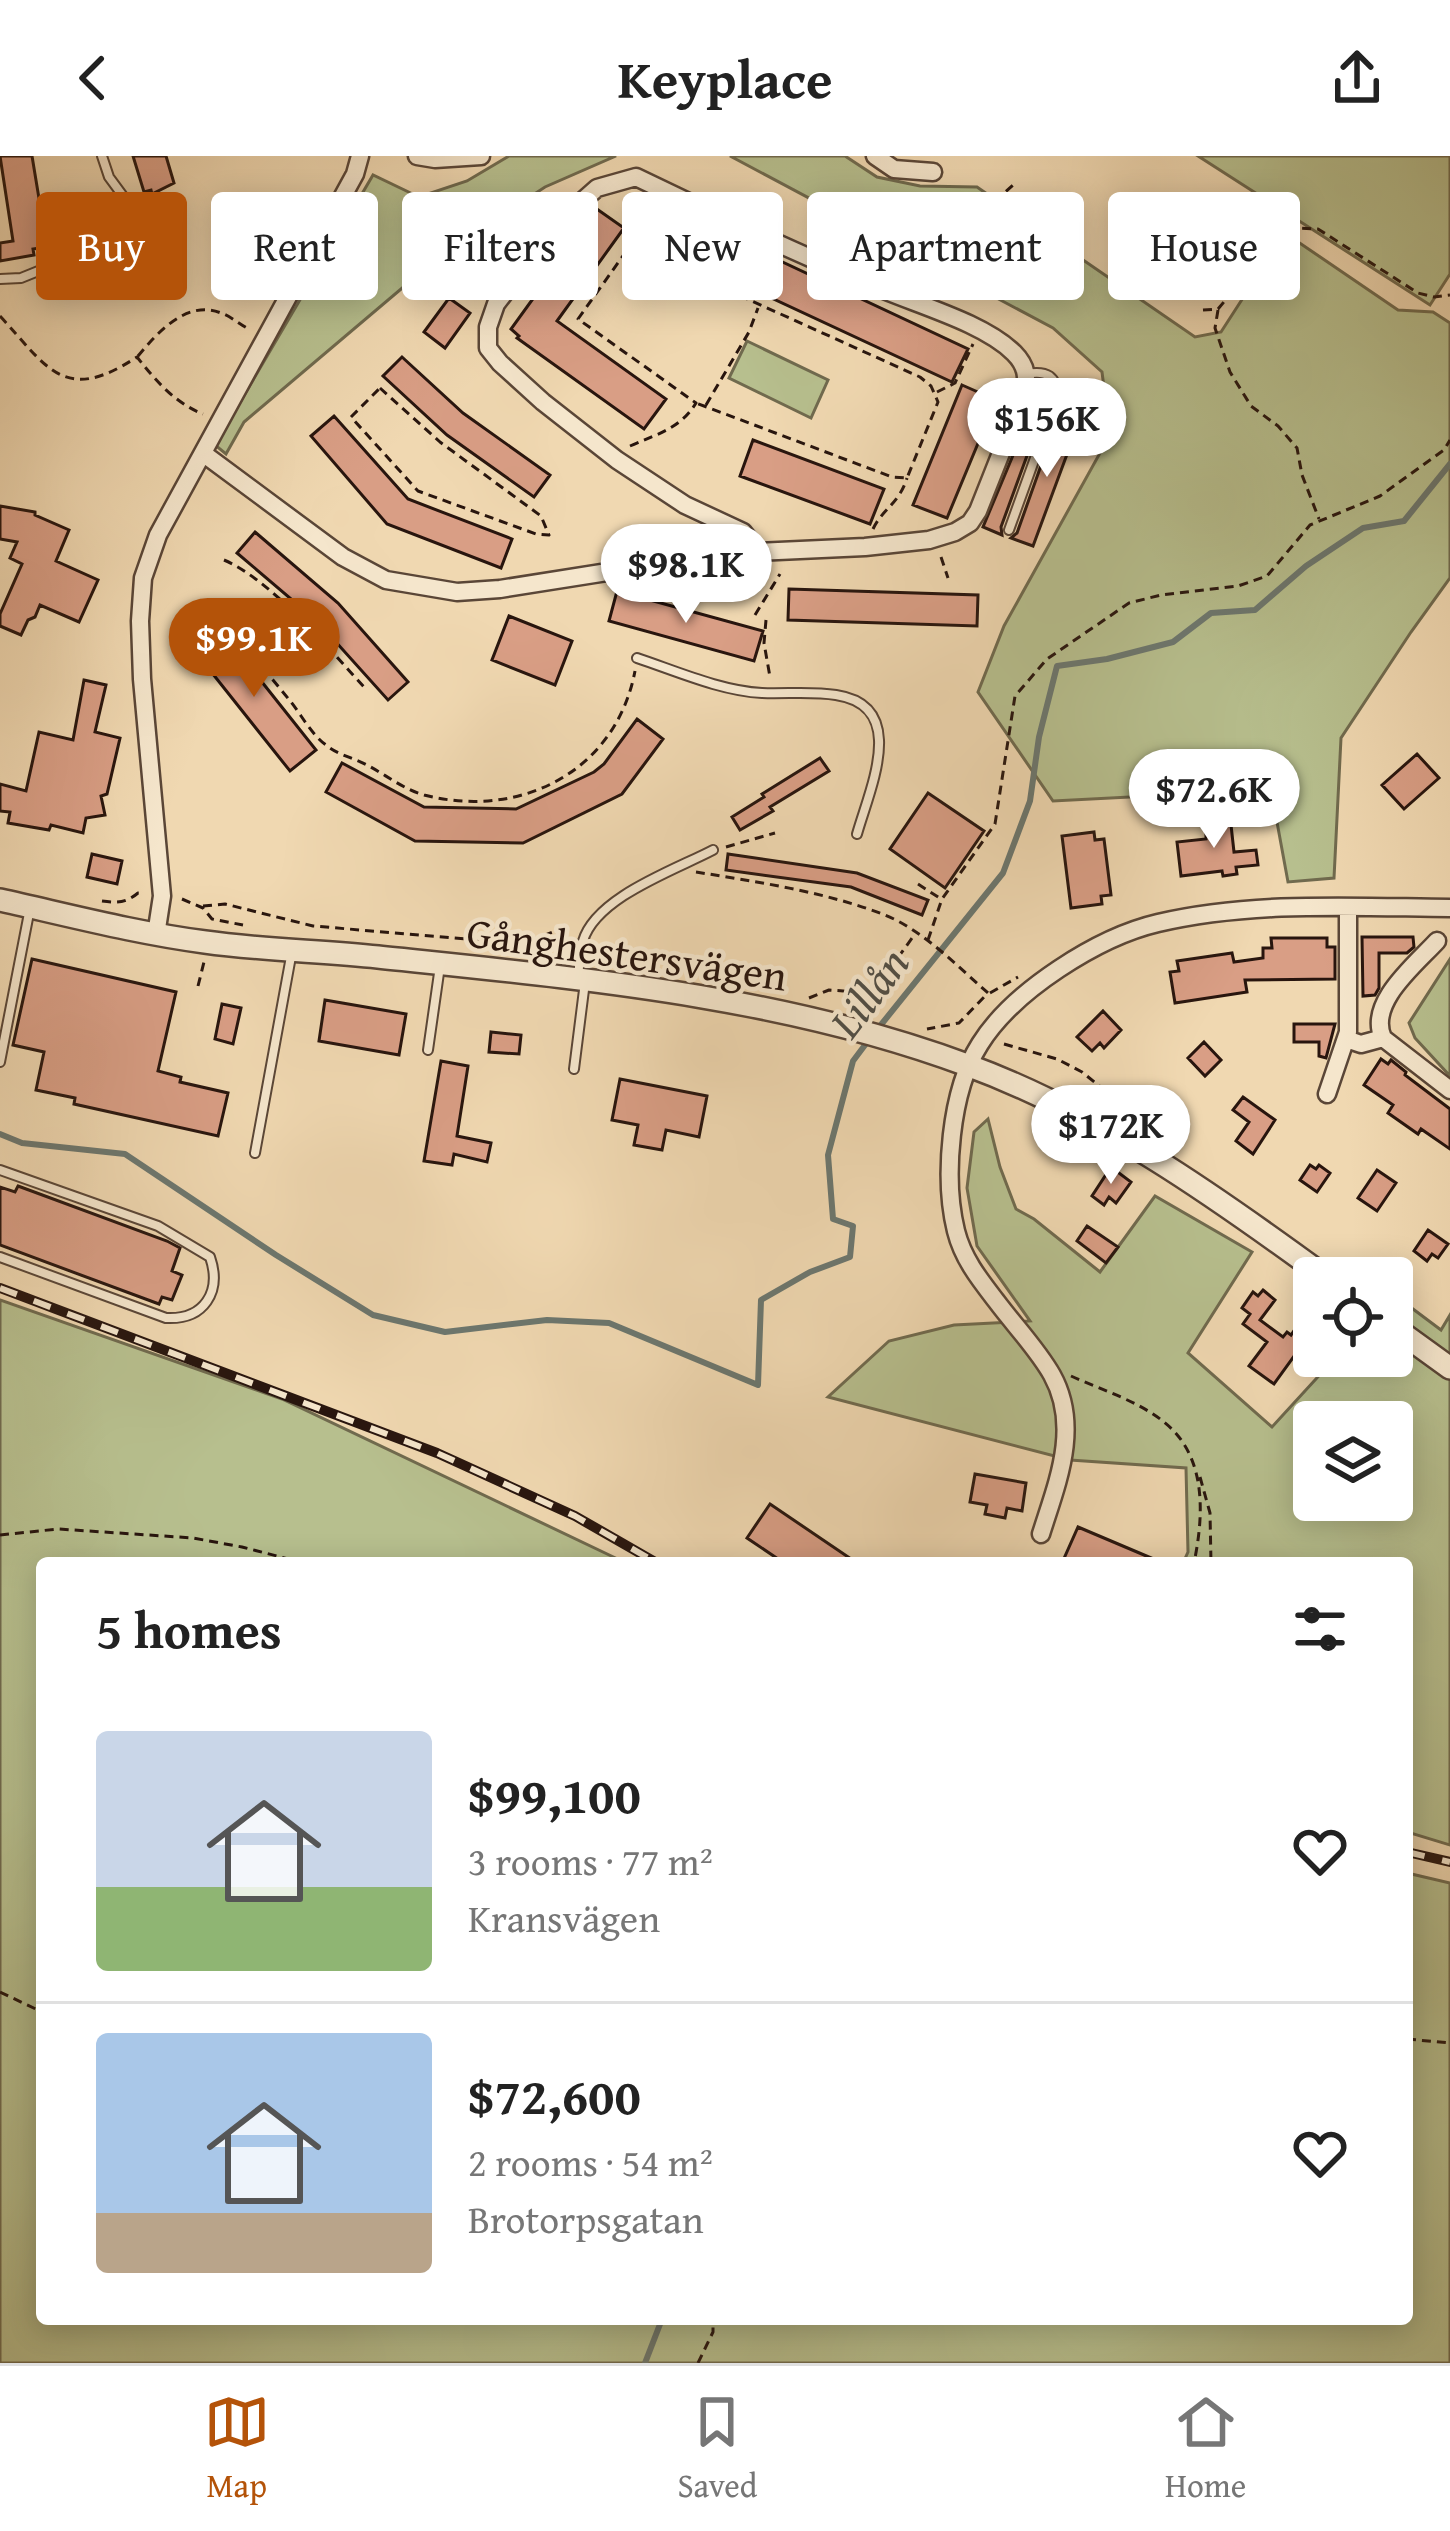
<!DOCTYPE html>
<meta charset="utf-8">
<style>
:root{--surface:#fff;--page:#f6f6f6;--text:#222;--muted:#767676;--line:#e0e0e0;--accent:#b45309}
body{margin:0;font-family:"Gentium Book Plus",serif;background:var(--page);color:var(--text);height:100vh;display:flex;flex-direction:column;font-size:45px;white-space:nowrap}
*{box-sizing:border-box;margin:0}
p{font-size:39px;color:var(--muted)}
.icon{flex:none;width:66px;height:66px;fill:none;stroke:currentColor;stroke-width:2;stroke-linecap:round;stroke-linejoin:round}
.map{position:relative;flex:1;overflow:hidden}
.side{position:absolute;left:36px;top:1401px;width:1377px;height:768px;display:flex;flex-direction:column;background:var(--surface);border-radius:12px;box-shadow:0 6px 30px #0003}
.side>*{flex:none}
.guide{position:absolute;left:36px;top:36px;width:1380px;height:108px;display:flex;gap:24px}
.fabs{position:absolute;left:1293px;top:1101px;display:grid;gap:24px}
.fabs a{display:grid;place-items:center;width:120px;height:120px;border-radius:12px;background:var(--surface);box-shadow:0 6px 30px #0003;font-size:60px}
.price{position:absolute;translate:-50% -102px;padding:0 27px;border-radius:42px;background:#fff;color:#222;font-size:39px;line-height:78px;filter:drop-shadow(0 3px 6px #0008)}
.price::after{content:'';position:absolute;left:50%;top:72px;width:36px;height:27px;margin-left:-18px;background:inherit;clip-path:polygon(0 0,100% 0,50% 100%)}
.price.active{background:var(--accent);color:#fff}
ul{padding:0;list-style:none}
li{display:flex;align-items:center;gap:36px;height:300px;padding:0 60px}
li+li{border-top:3px solid var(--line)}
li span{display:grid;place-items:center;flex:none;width:336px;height:240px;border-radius:12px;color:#555}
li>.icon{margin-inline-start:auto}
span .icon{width:144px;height:144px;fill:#fffc;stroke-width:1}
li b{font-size:51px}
h2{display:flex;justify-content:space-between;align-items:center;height:144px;padding:0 60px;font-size:51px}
.tag{padding:0 42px;border-radius:12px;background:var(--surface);box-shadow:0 6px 30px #0003;font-size:42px;line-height:108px}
.tag.active{background:var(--accent);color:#fff}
header{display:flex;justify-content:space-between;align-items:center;height:156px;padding:0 60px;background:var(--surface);font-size:54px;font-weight:700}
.dock{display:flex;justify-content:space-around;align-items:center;height:168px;border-top:3px solid var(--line);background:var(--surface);font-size:33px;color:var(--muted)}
.dock a{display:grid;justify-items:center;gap:6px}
.dock .active{color:var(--accent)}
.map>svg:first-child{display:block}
.green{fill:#b7bf8e;stroke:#706a4e;stroke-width:3;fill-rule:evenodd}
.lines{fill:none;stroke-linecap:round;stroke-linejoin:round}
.stream{stroke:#6c776f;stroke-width:6}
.building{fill:#d99e85;stroke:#28150e;stroke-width:3}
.service-casing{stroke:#5a4637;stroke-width:12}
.minor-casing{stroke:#5a4637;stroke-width:21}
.tertiary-casing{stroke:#5a4637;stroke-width:26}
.path{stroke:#28150e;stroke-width:3;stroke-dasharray:9 6;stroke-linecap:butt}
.service{stroke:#f5e6cc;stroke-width:8}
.minor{stroke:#f5e6cc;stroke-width:16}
.tertiary{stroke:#f5e6cc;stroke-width:21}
.rail-casing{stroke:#28150e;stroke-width:10}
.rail{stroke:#f5e6cc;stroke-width:6;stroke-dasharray:18;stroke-linecap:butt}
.labels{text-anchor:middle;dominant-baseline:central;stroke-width:9;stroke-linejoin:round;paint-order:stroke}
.street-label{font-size:42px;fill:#28150e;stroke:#f5e6cc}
.water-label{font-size:45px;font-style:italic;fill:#504e46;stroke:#f5e6cc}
</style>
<header><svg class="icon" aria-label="back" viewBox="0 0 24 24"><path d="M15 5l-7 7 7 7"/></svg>Keyplace<svg class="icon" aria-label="share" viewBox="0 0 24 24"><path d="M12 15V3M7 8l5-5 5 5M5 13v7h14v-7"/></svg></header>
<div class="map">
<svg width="1450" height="2207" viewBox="0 0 1450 2207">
<rect width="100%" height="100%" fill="#f0d8b1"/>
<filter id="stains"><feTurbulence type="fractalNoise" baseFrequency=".00167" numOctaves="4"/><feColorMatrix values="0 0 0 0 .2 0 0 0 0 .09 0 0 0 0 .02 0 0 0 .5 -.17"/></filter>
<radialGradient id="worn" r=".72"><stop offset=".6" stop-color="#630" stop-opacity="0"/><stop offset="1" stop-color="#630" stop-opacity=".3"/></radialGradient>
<path class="green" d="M509,0H616L545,31L440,100L244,266L226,298L215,289L373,19L419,41L467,25Z
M730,0H845L877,21L920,30L977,31L1195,181L1221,176L1285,77L1398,154L1433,156L1450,167V422L1411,476L1341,582L1334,722L1288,726L1272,639L1188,638L1053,645L978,536L1004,470L1110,279L1102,216L1053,172Z
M1198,0H1450V118L1430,149Z
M747,185L828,224L811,262L729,222Z
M1450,803V920L1415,882L1409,867Z
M988,963L1000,1011L1016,1053L1034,1063L1100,1116L1155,1040L1252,1096L1188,1197L1272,1271L1337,1200H1392L1393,1138L1441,1174L1450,1159V1689L1407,1676V1407H1183L1188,1396L1186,1312L1070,1304L828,1241L889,1185L954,1169L1030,1165L977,1090L967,1032L974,976ZM1314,1266H1392V1344H1314Z
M0,1144L282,1243L626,1407H42V2163H1407V1717L1450,1727V2207H0Z"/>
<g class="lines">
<path class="stream" d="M876,875L1003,717L1030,645L1039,581L1057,510L1107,503L1173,486L1211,457L1255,454L1306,410L1363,372L1404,365L1450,308
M0,978L22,987L125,998L276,1099L373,1159L445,1176L547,1164L609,1167L758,1229L761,1144L810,1116L850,1101L853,1070L833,1063L828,999L853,905L868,885
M645,2207L662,2163"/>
</g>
<path class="building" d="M0,0H32L47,91L33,93L34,99L0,105V87L13,85Z
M133,0H166L174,27L152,38L151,34L144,36Z
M648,43L968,193L952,226L632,77Z
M594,51L624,72L557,165L666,243L644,273L517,182L519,180L511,173L540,133L536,131Z
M449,142L470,157L445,192L424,176Z
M402,201L463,257L550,319L534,341L447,279L383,220Z
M962,229L996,244L947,362L913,349Z
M1034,249L1044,253L1001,371L1002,379L983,371Z
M1059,259L1079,266L1033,390L1011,382L1017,377Z
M334,260L408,343L512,383L501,412L387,368L311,280Z
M753,284L884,333L870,368L740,320Z
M0,350L35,356V359L69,374L56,405L98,424L79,466L40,449L35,461L28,464L21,479L0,470V458L22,408L10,402L17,386L0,383Z
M255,376L338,447L408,526L388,544L317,465L237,397Z
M789,433L978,439L977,470L788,464Z
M617,435L763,475L754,505L609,465Z
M509,460L572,485L555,529L492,504Z
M219,472L316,594L290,615L193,493Z
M84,524L106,529L95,576L120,582L107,638L101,640L105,659L86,662L83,677L51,669L49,674L8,667L10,656L0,655V628L26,635L39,576L73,584Z
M637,563L663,583L622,638L523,687L415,685L326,636L342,607L424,651L516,653L594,616L604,608Z
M1417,598L1439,622L1404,653L1382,629Z
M820,602L829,615L770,651L773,655L740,674L732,661L764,641L762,638Z
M928,637L984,675L945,732L890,693Z
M1230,660L1234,696L1256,694L1258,709L1236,711L1237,718L1223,720L1222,715L1181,720L1177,686L1206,683V663Z
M1094,676L1095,684L1104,683L1111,739L1101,740L1102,748L1071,752L1062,680Z
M92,698L122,705L117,728L87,721Z
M728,698L857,717L928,744L922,759L851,731L726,714Z
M1362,781H1413L1414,791L1407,797H1379V832L1375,839L1363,840Z
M1271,782H1327V791H1335V823L1245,824L1247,836L1175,847L1170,816L1179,815L1177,805L1232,797L1234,806L1263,802V792H1272Z
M32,803L176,836L158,915L181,921L180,926L228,937L218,980L74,948L75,942L36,934L44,896L13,889Z
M325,844L406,858L399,899L319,885Z
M222,848L241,852L233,888L215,883Z
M1103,855L1121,874L1104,892L1100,887L1092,895L1077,881Z
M1294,868H1335L1326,902L1319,900V886H1294Z
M491,876L521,879L519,898L489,896Z
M1204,886L1221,904L1205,920L1188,902Z
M1381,903L1388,908L1391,904L1406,916L1405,919L1450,953V993L1421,973L1418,978L1388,957L1393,949L1364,929Z
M441,905L468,910L457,980L491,987L487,1006L454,998L452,1009L424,1005Z
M620,923L707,940L699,981L666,974L662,994L634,989L638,969L612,964Z
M1243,941L1275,964L1253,998L1236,985L1249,966L1233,954Z
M1310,1009L1316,1013L1319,1009L1330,1017L1317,1036L1300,1024Z
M1111,1011L1131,1026L1116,1047L1109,1041L1104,1049L1092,1040Z
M1377,1014L1396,1027L1377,1055L1358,1042Z
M18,1030L167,1085L180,1092L172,1115L182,1119L172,1144L162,1141L159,1148L0,1089V1031L15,1036Z
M1087,1070L1118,1091L1106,1107L1077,1085Z
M1428,1074L1448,1088L1438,1102L1432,1098L1427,1105L1414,1095Z
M1263,1134L1275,1144L1260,1164L1283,1181L1287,1176L1291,1179L1298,1169L1314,1181V1187L1304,1201L1297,1196L1274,1228L1249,1210L1267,1186L1243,1168L1250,1158L1242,1152L1253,1136L1258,1140Z
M975,1318L1026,1327L1022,1355L1007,1352L1005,1362L985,1358L987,1349L970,1346Z
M770,1348L857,1407H784L747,1382Z
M1078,1371L1163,1407H1062Z"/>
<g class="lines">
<defs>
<path id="service" d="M0,123L21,122L105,88L120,74L126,54L123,40L109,21L102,0
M1009,374L1057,241C1057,220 1047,214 1026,218
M637,502C676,515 721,535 762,537C787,538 812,535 836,539C909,550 870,632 857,678
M578,822C579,810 580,796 583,785C596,741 675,714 713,694
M428,894L440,810
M0,906L30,752
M574,913L585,826
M255,997L292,795
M0,1014L158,1070L210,1101C222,1136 204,1164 166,1162L0,1101"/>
<path id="minor" d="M417,0L435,3L481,0
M875,0L894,13L933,16
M204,298L343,401L386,424L457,436L500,433L639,411L759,396L865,391L929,384L955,376L970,367L978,355L1024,239C1028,222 1027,210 1014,197C983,166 914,148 872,129C793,95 714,59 636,21L597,32L562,63L496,148L488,171V192L500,207L543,246L617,304L685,349L743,376L759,396
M156,779L162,740L142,523L140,465L143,422L158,379L355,18L360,0
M1383,882C1367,847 1415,809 1437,785
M1346,883L1361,888L1383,882L1450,934
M1327,938L1348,876V751
M1041,1378C1057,1327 1081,1271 1052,1219C1038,1194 1015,1170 997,1146C980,1124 963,1103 956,1075C943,1022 950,935 980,888C1013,835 1098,781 1158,767C1253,745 1353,751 1450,752"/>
<path id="tertiary" d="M0,744C68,759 136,777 205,786C262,794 320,795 378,801C576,822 779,839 967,909C1098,957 1215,1040 1327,1122
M1392,1170L1450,1212"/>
</defs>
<use href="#service" class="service-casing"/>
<use href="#minor" class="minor-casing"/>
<use href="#tertiary" class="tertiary-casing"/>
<path class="path" d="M814,87L822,72L845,69L905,72L959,62L991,49L1013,29
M1227,115H1233L1244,125
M1203,154L1218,153L1279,80L1297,72L1318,73L1418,137L1434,141L1450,139
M1218,154L1215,172L1230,216L1251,250L1278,270L1297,292L1302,319L1319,363
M0,160C48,212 64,249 137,201C156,225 175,247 203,258
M138,200C157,177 187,143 221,157C230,160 238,167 247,172
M380,232L440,286L541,360L549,379L536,378L418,335L351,261Z
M937,236L955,227L973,188
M706,249L749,176L758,152
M630,290C657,278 680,273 696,247L578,163L630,90L920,221L931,230L938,246L907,322L892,321L696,247
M873,373C883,352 899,348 907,322
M941,401L948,422
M224,404C271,424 329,493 365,532
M221,450C238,485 267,516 291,546C302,560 312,579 326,589C338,599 354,602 367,609C386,619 403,633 424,639C521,664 616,615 635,515
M755,459L780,418
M766,464L764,487L770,521
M726,691L775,677
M696,716C758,726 826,736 885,759C924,775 957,810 988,837L959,867L927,873
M918,728L941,743
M182,743L203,752L212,763L243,769
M102,745C117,747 126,747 138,737H143
M203,750L225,748L313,770L479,784L526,786L561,773L571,774
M928,784L942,743L995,668L1015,540L1047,503L1129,447L1161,439L1238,430L1267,420L1310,369L1380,340L1444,294L1450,284
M198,830L204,806
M990,837L1018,821
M809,842L829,834L859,836L881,825L915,778
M1004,888L1057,903L1082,916L1168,986
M1071,1220C1102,1234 1138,1245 1164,1266C1207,1300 1204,1359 1194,1407
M1200,1321L1210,1357L1211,1407
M0,1379L58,1373L193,1382L242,1391L304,1407
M0,1836L42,1856
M1407,1883L1450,1887
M698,2207L713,2176V2163"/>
<use href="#service" class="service"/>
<use href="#minor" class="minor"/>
<use href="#tertiary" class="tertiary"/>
<defs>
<path id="rail" d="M0,1132L437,1297L575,1360L657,1407
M1407,1696L1450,1706"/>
</defs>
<use href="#rail" class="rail-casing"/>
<use href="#rail" class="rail"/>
</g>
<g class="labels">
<g class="street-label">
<text transform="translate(627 797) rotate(8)">Gånghestersvägen</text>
</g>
<g class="water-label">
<text transform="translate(868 836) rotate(-53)">Lillån</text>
</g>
</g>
<rect width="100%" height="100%" filter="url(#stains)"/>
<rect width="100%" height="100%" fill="url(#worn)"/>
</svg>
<div class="fabs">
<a><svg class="icon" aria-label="locate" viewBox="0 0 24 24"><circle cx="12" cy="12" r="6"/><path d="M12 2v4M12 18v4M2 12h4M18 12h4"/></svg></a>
<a><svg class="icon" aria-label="layers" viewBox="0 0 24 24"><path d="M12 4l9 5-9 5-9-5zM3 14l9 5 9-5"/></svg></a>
</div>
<b class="price" style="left:1047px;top:324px">$156K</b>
<b class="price" style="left:686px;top:470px">$98.1K</b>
<b class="price active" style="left:254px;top:544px">$99.1K</b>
<b class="price" style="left:1214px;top:695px">$72.6K</b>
<b class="price" style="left:1111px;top:1031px">$172K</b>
<div class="guide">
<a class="tag active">Buy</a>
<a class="tag">Rent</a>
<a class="tag">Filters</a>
<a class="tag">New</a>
<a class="tag">Apartment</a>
<a class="tag">House</a>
</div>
<section class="side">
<h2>5 homes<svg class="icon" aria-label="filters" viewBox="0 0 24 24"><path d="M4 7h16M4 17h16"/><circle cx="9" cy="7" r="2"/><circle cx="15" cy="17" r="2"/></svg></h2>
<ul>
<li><span style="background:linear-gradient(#c9d6e8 65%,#8fb573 0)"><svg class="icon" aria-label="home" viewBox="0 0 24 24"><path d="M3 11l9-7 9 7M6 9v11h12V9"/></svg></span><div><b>$99,100</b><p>3 rooms · 77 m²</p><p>Kransvägen</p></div><svg class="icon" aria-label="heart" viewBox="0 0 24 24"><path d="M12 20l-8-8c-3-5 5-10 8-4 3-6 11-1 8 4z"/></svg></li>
<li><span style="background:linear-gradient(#a9c7e8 75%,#b9a48a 0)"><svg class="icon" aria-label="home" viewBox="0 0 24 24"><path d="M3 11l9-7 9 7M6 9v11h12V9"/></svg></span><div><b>$72,600</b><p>2 rooms · 54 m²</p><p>Brotorpsgatan</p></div><svg class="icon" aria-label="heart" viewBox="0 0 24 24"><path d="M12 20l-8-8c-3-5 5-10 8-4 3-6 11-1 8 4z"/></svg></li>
</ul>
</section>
</div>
<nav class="dock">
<a class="active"><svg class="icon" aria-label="map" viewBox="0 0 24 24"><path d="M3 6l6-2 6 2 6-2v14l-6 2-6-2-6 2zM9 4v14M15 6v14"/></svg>Map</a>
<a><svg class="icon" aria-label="saved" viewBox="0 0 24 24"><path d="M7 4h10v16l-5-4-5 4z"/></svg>Saved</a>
<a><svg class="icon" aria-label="home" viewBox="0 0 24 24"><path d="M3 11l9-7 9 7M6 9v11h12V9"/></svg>Home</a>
</nav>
